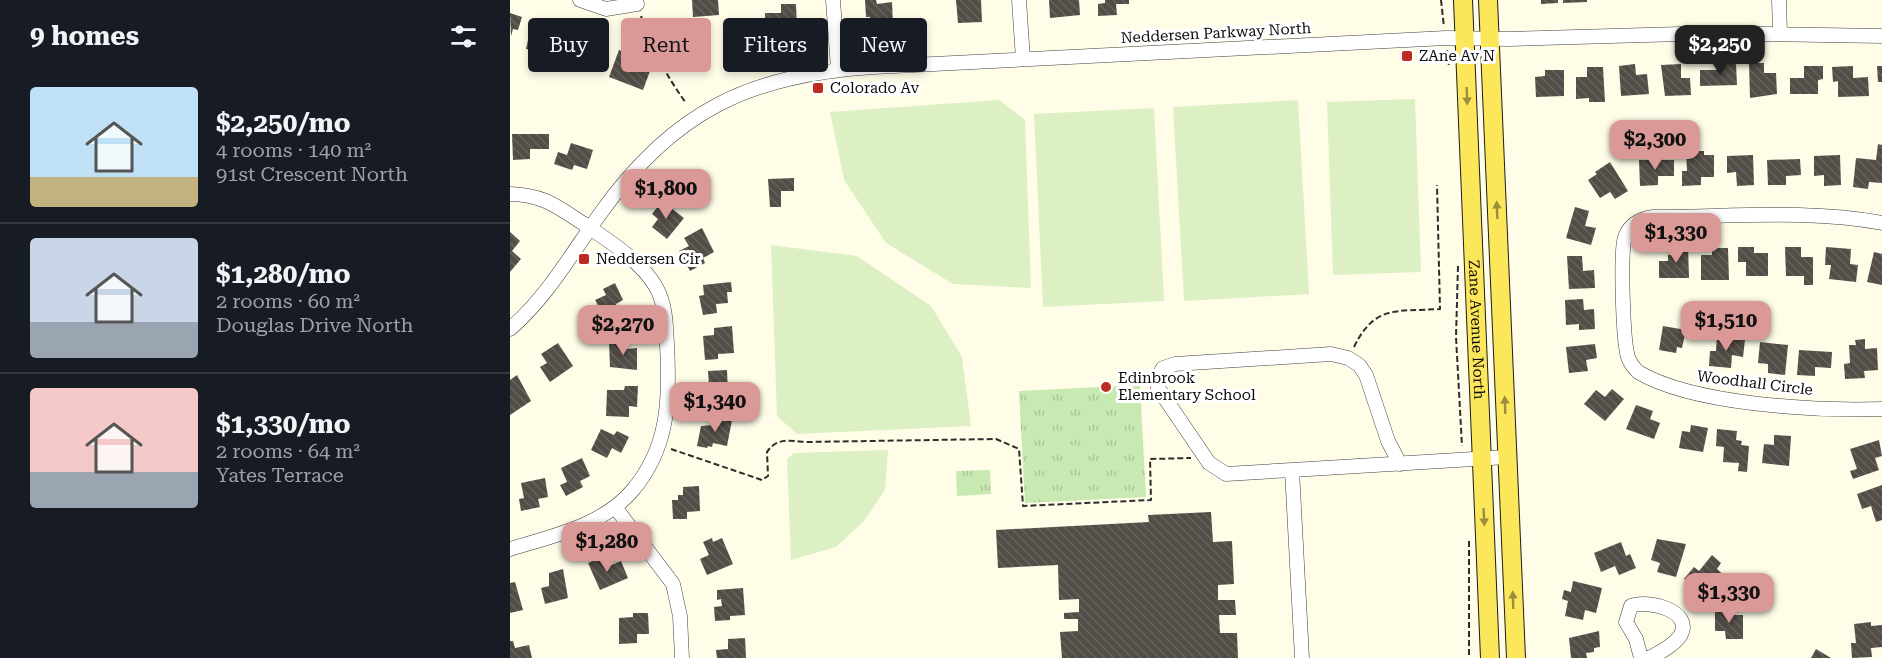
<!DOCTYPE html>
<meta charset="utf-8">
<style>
:root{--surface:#171b24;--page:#20242c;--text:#f1f3f6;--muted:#9ea1a6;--line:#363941;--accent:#da9996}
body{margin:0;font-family:"Roboto Serif",serif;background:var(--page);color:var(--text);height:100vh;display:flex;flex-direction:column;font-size:22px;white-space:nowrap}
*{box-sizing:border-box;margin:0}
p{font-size:20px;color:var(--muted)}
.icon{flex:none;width:33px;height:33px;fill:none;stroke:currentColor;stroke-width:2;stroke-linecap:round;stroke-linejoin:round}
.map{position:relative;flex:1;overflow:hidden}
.panel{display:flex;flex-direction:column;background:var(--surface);width:510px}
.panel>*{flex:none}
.hud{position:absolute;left:18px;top:18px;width:570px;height:54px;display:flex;gap:12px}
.price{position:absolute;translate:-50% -51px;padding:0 14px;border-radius:12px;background:var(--accent);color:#111;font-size:20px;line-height:39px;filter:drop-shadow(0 2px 3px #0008)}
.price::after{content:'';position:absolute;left:50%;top:36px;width:18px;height:14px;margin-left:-9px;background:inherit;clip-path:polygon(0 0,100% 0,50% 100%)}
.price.current{background:#222;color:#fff}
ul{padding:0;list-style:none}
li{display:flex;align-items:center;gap:18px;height:150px;padding:0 30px}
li+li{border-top:2px solid var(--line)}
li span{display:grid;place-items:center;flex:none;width:168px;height:120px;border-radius:6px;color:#555}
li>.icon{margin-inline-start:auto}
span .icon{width:72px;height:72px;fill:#fffc;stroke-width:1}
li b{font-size:26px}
h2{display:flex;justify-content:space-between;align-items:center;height:72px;padding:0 30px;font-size:26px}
.tag{padding:0 21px;border-radius:6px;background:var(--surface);box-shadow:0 3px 9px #0003;font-size:21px;line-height:54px}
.tag.current{background:var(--accent);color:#111}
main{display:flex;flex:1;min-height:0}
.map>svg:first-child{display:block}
.park{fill:url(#park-tufts)}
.pitch{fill:#dcf0c4}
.building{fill:url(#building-back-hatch)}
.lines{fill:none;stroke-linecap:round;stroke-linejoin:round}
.minor-casing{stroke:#3e3e3e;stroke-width:15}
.major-casing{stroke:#1c1c1c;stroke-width:20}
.path{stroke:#2d2d2d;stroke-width:2;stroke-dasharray:6 3;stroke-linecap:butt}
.minor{stroke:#fff;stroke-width:14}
.major{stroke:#fce75b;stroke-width:18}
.oneway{fill:#9c8f3b}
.poi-dot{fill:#bd2b21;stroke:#fff;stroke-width:2}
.labels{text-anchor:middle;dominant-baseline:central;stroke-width:6;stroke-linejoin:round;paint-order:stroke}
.street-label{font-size:15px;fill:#0b0b0b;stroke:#fff}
.poi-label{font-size:15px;fill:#0b0b0b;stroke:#fff;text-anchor:start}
</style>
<main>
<section class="panel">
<h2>9 homes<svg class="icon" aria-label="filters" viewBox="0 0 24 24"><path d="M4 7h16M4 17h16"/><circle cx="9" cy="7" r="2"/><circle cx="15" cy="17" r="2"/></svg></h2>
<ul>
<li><span style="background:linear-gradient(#bfe0f5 75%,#c2b280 0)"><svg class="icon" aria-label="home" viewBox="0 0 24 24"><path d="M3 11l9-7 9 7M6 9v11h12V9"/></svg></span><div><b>$2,250/mo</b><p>4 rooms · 140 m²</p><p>91st Crescent North</p></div></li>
<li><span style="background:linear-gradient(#c9d6e8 70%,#9aa5b1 0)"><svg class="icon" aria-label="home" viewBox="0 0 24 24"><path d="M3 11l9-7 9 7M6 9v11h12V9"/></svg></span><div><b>$1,280/mo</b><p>2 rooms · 60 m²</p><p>Douglas Drive North</p></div></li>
<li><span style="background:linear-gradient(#f6c9c9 70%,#9aa5b1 0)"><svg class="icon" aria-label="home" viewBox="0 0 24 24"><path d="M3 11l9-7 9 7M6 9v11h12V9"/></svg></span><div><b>$1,330/mo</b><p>2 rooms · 64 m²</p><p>Yates Terrace</p></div></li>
</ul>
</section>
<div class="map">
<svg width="1372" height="658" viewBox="0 0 1372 658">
<defs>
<pattern id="park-tufts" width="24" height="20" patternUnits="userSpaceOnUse" patternTransform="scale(1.5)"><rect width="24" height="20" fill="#c8e9b2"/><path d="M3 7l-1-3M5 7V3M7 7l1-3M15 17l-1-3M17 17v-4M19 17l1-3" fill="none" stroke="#aac698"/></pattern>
<pattern id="building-back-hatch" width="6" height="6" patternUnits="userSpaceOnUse" patternTransform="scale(1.5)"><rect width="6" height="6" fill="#534d47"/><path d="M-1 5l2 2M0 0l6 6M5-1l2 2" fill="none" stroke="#67625d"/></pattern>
</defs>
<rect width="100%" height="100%" fill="#fffde8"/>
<path class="park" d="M630,385L636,497L515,503L509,391Z
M480,470L481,494L447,496L446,471Z"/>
<path class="pitch" d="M905,99L911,272L823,275L817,102Z
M489,100L515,120L521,288L443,284L376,243L334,180L320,112Z
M788,100L799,294L674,301L663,107Z
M644,108L654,301L533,307L524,114Z
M261,245L347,256L421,306L452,357L461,426L287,434L267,416Z
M378,450L375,490L354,521L326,547L281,560L277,459L284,453Z"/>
<path class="building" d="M182,0H208L209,15L183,17Z
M355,0H366L367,4L382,2L383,26L361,28L360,17H356Z
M446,0H471L472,22L448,23Z
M539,0H569L570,15L540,18Z
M595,0H619V4H606L607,15L588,16V4L595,3Z
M1031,0H1048V3L1031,4Z
M1053,0H1077V2L1053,3Z
M271,4H286L287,26L274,27V41H256L255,13H271Z
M0,13L12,17L8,30L3,29L1,36Z
M173,21L197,38L189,48L198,54L193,61L184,55L178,64L158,50L166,38L162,36Z
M22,22L41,27L39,34L48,36L44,55L16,49Z
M61,38L73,42L74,38L98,45L92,65L56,54Z
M109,50L127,57L125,65L140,71L133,90L99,77Z
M1210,63H1226L1227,85L1190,86V70H1210Z
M1239,63H1254V73H1266L1267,94L1240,98Z
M1125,64L1126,75L1137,74L1139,94L1111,96L1109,66Z
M1171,64V78H1180L1181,95L1155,96L1151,65Z
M1294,66H1313V79L1308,80V94H1280V78H1294Z
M1343,66V78L1358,77L1359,96L1328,97V81L1323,82L1322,67Z
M1367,66H1372V82H1368Z
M1077,67H1093L1095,102H1079V98L1066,99V77H1077Z
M1035,70H1054V96L1026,97L1025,77L1035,76Z
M2,134H39V149H20V159L3,160Z
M61,143L83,150L77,169L64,165L62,170L44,164L48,152L57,155Z
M1368,144L1372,145V183L1359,182L1358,189L1343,187L1346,158L1366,160Z
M1176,151H1194V155H1204V177H1191V185L1172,186V171H1177Z
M1243,155L1244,185L1227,186L1226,172L1217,173V156Z
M1330,155L1331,185L1314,186V175L1304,176V156Z
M1290,159L1291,175L1276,176V185H1258L1257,160Z
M1129,160H1164V176H1148V185L1130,186Z
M1100,162L1118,191L1105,199L1100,192L1090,198L1078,180L1087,174L1085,172Z
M284,178V191H271V207H260L258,179Z
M152,201L174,218L157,239L142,227L148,219L142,214Z
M1065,207L1079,211L1075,226L1086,228L1081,245L1056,238Z
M192,228L204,252L193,258L195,263L180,271L169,251L179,246L174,238Z
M0,232L10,241L2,251L11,259L0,272Z
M1162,246H1178L1179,278H1149V261H1158V255H1162Z
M1228,247H1244V253H1258V276H1236V262H1228Z
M1275,247H1291V257H1303V285H1294V276H1276Z
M1316,247L1341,249L1340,264L1348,265L1346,282L1319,279L1321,265H1315Z
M1202,248H1218L1219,280H1191V255H1202Z
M1364,252L1372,254V285L1357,282Z
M1057,256H1072L1073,271L1084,270L1085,288L1059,289Z
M221,282L222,292H217L218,303L206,304L207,313L193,315L189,296L194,295L193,285Z
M105,283L113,300L106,304L111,314L96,321L85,300L96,295L93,289Z
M1073,299L1074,310L1084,309L1085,329L1069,330V324L1056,325L1055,300Z
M222,326L224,353L208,354V359L195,360L193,336L204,335V328Z
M1153,326L1176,330L1172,348L1167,347L1166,353L1149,350Z
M1207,336L1235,340L1233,357L1222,355L1221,368L1199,366L1200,351H1206Z
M1355,339V349L1367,348L1368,370L1354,371L1355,378L1335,379L1334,364L1340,363L1339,345H1346L1345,340Z
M99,341H116V349L127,348V370L100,367Z
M1250,342L1278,345L1275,375L1258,373V364L1248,363Z
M48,343L63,366L40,382L30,367L37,363L31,354Z
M1085,344L1087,358L1076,360L1078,371L1059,373L1056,347Z
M1289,350L1322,352L1321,368L1305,367V376L1287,375Z
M217,370L218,392L209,393L210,405L195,406L194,387L199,386L198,371Z
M7,375L21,401L0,415V380Z
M115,386H128L127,407L119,406V417L96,416L97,390H114Z
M1102,389L1114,399L1095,421L1074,404L1086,390L1095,397Z
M1126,405L1143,411L1140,419L1150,423L1144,439L1116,429Z
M206,417L222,420L217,446L203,443L202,447L198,446L197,448L187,446L191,426L204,425Z
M1181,425L1198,428L1193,452L1169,448L1172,431L1180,432Z
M91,429L104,435L107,431L119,437L111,453L102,448L97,458L81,450Z
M1207,429L1227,431L1226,440L1232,441L1231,445L1239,446L1237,472L1228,471L1229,463L1213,462L1214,447L1206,446Z
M1264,435L1281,436L1279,466L1252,463L1254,444L1264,445Z
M1369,440L1372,456L1365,458L1369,470L1343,479L1340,471L1347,469L1340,449Z
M72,458L80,476L70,481L73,487L56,496L50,485L57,482L51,468Z
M35,478L38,497L28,499L30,507L11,511L9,499L14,498L11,483Z
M1372,485V520L1366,522L1361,506L1352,509L1347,494Z
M189,486L190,511L177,512V519H163L162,500H168V495H173V487Z
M701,512L703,542L722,541L724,584L708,585V600H725L726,615H709L710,633H727L728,658H552L550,632L568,631V619H554V613L569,612V599L549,600L548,565L488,568L486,530L639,522L638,515Z
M202,538L203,542L212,538L223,564L197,575L190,559L199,555L193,542Z
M1147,539L1176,544L1166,577L1147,572L1150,563L1141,560Z
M1111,542L1116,556L1120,554L1126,568L1109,575L1105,566L1091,572L1084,553Z
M1202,555L1211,563L1207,569L1217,578L1207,591L1200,585L1191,594L1174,579L1184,567L1189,571Z
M93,557L97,567L111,561L118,578L90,590L78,563Z
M53,569L58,598L35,604L31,588L39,586V573Z
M1063,581L1092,588L1086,613L1075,610L1073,620L1055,616L1058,601L1052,599L1054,590L1061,592Z
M5,582L13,610L0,613V583Z
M233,588L235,615L220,616V620L205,621L204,607L212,606L211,599L207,600V590Z
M1205,608H1219V615H1233V639H1216L1215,631H1205Z
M123,613H138L139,634H127V643L109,644V618L123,617Z
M1361,622V626L1372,625V647L1361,648L1362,657L1342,658L1341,643H1346L1344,624Z
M1089,631L1090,647L1084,648V652L1076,653L1077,658H1061L1059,638Z
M235,638L236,658H207L206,650L218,649V639Z
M0,641H3L5,648L19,645L22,658H0Z
M1306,649L1321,658H1301Z"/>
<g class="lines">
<defs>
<path id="minor" d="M70,0L96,9L127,4
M323,0L328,69
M509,0L513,59
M1269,0L1270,33
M0,194C34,195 46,206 74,224C99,241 131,261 146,287C156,305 156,325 157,345C160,399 159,448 122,491C92,526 42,536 0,549
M1372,223C1300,209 1217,217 1143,217C1130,219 1120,224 1115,237C1110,252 1113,341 1118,357C1120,363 1123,367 1128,372C1184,405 1306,411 1372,409
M0,329C37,297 62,253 90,214C163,111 239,75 364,67L936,38L999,39L1205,33L1372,36
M782,470L716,474L699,463L648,388V377L653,368L665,364L821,354L838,358L849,365L856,375L878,441L890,464
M105,507L163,584L170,616L172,658
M792,658L782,470L997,457
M1131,658L1126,639L1116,622L1121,606C1138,599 1185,611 1170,636C1163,646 1149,653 1139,658"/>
<g id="major">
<path id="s1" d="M953,0L980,658"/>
<path d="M978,0L1006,658"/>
</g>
</defs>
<use href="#minor" class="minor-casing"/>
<use href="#major" class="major-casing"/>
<path class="path" d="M931,0L934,27
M131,16C141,47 157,77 176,103
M937,50L939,66
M948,266L946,337L952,446
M844,347C865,304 887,312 930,309L927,185
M161,449L252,480L258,476L257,452C267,437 280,441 296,442L486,439L509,449L513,506L641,500L640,459L681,458
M959,541V658"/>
<use href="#minor" class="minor"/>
<use href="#major" class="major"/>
</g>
<defs><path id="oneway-solid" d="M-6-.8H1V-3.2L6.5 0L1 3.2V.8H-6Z" transform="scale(1.5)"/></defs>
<g class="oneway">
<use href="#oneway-solid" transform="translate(957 96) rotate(88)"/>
<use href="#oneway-solid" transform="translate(987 210) rotate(-92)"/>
<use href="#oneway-solid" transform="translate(995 405) rotate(-92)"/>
<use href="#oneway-solid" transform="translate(974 517) rotate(87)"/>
<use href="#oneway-solid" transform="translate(1003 600) rotate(-92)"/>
</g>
<g class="poi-dot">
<rect x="891" y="50" width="12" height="12" rx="3"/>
<rect x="302" y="82" width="12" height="12" rx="3"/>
<rect x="68" y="253" width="12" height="12" rx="3"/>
<circle cx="596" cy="387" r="6"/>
</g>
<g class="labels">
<g class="street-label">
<text transform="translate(706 33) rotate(-3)">Neddersen Parkway North</text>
<text stroke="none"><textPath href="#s1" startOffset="330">Zane Avenue North</textPath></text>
<text transform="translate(1245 383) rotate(7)">Woodhall Circle</text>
</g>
<g class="poi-label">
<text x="909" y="56">ZAne Av N</text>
<text x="320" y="88">Colorado Av</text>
<text x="86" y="259">Neddersen Cir</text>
<text x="608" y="378">Edinbrook<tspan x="608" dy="17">Elementary School</tspan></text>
</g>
</g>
</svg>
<b class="price current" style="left:1210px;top:76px">$2,250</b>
<b class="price" style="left:1145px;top:171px">$2,300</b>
<b class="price" style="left:156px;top:220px">$1,800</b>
<b class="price" style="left:1166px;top:264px">$1,330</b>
<b class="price" style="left:1216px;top:352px">$1,510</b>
<b class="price" style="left:113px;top:356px">$2,270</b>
<b class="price" style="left:205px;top:433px">$1,340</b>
<b class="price" style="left:97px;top:573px">$1,280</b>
<b class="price" style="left:1219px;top:624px">$1,330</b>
<div class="hud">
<a class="tag">Buy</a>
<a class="tag current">Rent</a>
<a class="tag">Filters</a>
<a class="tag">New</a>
</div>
</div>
</main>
